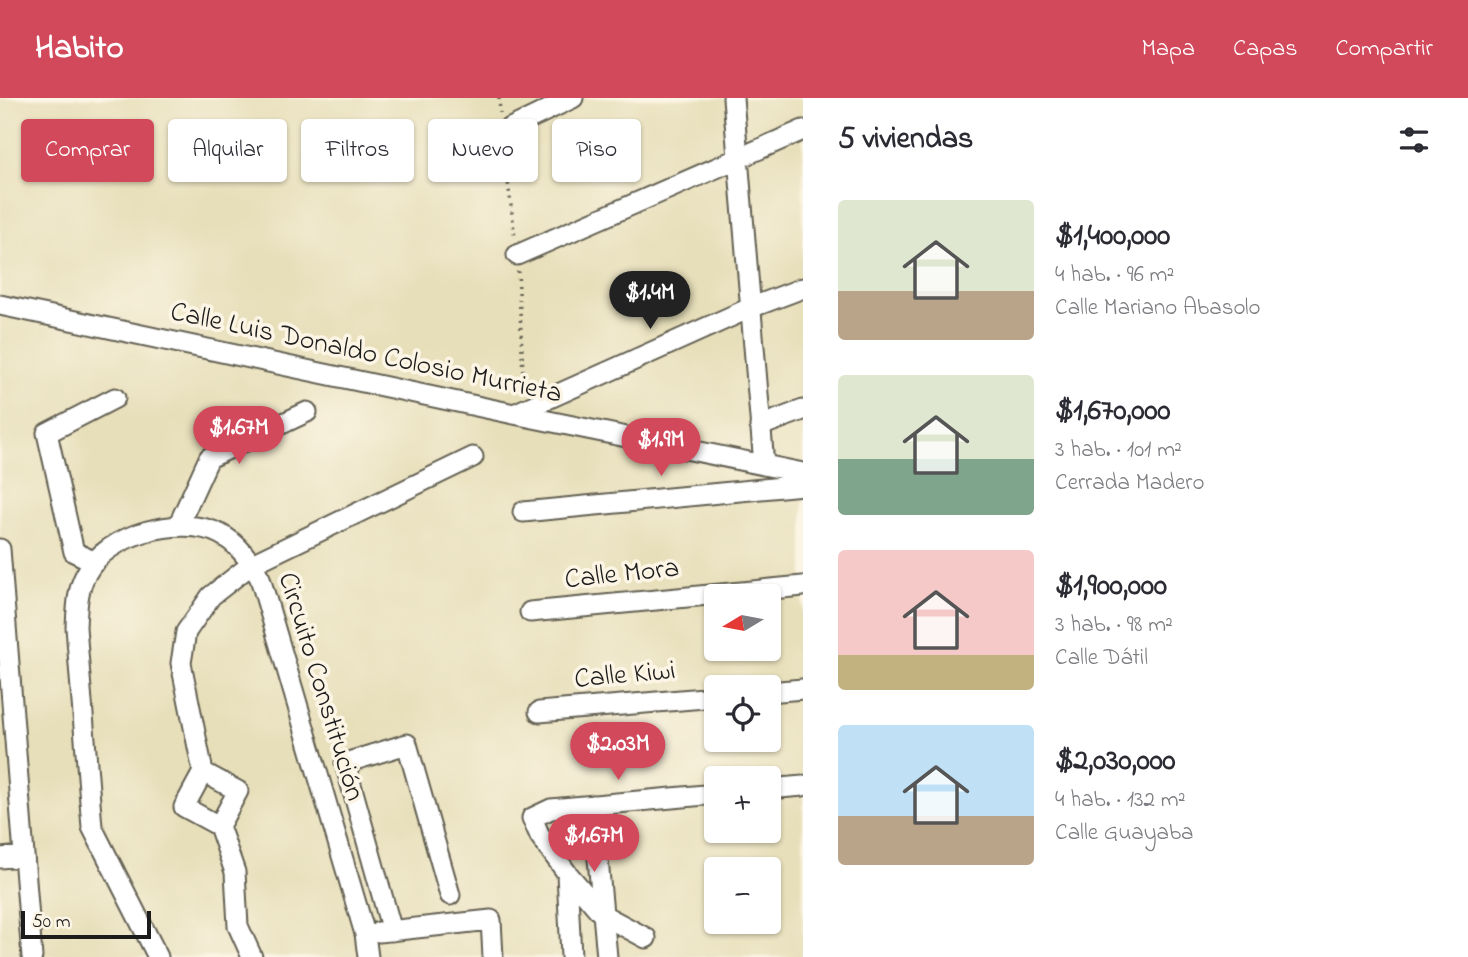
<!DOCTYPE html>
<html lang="es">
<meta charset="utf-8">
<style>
:root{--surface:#fff;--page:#f2f2f3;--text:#2b2b33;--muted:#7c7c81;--accent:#d1495b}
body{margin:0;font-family:"Indie Flower",sans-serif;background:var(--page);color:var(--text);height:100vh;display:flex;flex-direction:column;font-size:26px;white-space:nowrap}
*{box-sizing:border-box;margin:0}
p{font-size:23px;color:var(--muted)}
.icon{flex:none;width:38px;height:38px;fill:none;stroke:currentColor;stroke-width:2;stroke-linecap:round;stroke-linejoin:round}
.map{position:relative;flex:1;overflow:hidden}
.details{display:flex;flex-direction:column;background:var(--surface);width:665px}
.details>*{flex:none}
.banner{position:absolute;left:21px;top:21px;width:665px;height:63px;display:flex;gap:14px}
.needle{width:46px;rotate:260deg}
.fabs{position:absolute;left:704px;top:486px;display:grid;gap:14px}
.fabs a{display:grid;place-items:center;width:77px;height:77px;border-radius:7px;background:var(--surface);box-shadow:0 2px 5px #0004;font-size:35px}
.scale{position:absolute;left:21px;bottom:18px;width:130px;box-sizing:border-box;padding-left:7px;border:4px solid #1c1c1c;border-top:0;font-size:19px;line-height:24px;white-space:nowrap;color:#1c1c1c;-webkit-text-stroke:5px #fcf5e5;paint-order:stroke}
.price{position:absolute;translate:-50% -60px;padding:0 16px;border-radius:24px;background:var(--accent);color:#fff;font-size:23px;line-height:46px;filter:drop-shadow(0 2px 4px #0008)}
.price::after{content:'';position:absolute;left:50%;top:42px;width:21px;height:16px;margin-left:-10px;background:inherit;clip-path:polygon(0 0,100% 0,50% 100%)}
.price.active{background:#222;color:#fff}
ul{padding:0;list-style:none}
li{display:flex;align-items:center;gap:21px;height:175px;padding:0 35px}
li span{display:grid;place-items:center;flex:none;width:196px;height:140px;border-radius:7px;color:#555}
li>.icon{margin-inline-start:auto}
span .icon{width:84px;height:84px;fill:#fffc;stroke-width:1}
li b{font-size:30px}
h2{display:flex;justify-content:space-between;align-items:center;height:84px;padding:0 35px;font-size:30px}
.tag{padding:0 24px;border-radius:7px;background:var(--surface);box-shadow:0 2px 5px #0004;font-size:24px;line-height:63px}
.tag.active{background:var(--accent);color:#fff}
header{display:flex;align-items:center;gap:42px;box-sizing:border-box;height:98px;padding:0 35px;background:var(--accent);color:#fff}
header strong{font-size:33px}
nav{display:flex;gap:38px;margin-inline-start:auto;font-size:24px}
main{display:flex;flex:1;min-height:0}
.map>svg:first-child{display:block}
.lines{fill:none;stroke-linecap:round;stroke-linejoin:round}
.minor-casing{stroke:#636053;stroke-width:23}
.path{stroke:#636053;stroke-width:3.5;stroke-dasharray:2 5;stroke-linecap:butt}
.minor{stroke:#fff;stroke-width:19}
.labels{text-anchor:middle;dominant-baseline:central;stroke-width:7;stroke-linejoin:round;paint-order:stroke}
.street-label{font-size:28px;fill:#1c1c1c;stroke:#fcf5e5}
</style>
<header>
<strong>Habito</strong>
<nav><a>Mapa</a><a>Capas</a><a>Compartir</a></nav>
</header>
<main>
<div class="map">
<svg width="803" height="859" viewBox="0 0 803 859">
<rect width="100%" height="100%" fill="#fcf5e5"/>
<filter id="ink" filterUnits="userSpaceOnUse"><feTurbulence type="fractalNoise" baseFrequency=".0143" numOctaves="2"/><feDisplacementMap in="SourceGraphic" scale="14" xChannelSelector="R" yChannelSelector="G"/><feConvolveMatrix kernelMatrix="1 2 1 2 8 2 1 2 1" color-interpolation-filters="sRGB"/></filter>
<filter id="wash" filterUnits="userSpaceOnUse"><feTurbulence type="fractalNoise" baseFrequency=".00686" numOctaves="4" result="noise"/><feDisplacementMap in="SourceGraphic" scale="28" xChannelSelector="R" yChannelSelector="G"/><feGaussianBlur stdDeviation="1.57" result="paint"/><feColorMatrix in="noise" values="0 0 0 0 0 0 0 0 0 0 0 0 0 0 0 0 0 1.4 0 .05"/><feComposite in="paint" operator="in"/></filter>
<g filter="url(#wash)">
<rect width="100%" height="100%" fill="#e7dfba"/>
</g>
<g filter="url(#ink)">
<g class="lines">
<defs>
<path id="minor" d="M733,0L764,367
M502,34L573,0
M517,157L803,32
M0,207L514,316L803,375
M514,316L750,210L803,190
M760,328L803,312
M523,414L803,387
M178,428L209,360L307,314
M0,451L32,859
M95,464L74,454L47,335L115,300
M530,514L803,488
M768,594L803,591
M539,614L716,599
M203,674L181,565L186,534L211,498L252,466L473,359
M203,674L238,693L219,728L184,709Z
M768,691L803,688
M593,707L607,859
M219,728L235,774L238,828L252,859
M0,760L24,758
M567,775L571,859
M392,833L345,665L407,646L450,797
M379,834L491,822L493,859
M646,840L603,817L567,775L540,738L532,720L551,711L716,696
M158,859L92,729L76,529C77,511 77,492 86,476C106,436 181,416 220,436C238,445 250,463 260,480L365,836L368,859"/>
</defs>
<use href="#minor" class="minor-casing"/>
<path class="path" d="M499,0L500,15
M504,51L515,140
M518,173L524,294"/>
<use href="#minor" class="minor"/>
</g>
</g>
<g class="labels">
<g class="street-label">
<text transform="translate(366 256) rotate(12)">Calle Luis Donaldo Colosio Murrieta</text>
<text transform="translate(622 477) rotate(-6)">Calle Mora</text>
<text transform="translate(625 578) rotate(-5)">Calle Kiwi</text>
<text transform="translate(320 589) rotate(73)">Circuito Constitución</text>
</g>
</g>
</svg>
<div class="fabs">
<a><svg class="needle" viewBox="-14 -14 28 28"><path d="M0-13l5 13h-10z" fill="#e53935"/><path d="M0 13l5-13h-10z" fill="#7c7c81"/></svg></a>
<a><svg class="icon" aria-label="locate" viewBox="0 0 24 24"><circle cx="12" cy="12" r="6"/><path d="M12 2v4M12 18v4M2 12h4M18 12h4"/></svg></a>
<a>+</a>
<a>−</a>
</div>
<div class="scale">50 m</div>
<b class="price active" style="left:650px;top:233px">$1.4M</b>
<b class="price" style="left:239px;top:368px">$1.67M</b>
<b class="price" style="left:661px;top:380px">$1.9M</b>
<b class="price" style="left:618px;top:684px">$2.03M</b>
<b class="price" style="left:594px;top:776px">$1.67M</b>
<div class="banner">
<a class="tag active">Comprar</a>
<a class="tag">Alquilar</a>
<a class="tag">Filtros</a>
<a class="tag">Nuevo</a>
<a class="tag">Piso</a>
</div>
</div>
<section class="details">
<h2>5 viviendas<svg class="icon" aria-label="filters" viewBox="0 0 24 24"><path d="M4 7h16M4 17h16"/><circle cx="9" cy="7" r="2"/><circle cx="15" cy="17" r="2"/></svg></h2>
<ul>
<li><span style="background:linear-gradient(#dfe7d0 65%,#b9a48a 0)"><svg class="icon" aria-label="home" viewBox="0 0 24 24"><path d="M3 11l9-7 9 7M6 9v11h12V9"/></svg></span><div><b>$1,400,000</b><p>4 hab. · 96 m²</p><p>Calle Mariano Abasolo</p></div></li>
<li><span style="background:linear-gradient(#dfe7d0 60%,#7fa58c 0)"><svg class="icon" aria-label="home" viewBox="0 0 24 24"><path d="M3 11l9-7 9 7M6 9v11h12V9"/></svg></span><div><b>$1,670,000</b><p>3 hab. · 101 m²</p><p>Cerrada Madero</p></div></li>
<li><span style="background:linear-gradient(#f6c9c9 75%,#c2b280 0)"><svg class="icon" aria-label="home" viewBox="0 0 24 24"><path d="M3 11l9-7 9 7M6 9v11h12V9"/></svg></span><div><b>$1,900,000</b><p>3 hab. · 98 m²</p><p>Calle Dátil</p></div></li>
<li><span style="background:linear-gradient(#bfe0f5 65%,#b9a48a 0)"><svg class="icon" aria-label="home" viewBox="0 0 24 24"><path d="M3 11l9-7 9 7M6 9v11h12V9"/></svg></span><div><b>$2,030,000</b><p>4 hab. · 132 m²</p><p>Calle Guayaba</p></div></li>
</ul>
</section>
</main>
